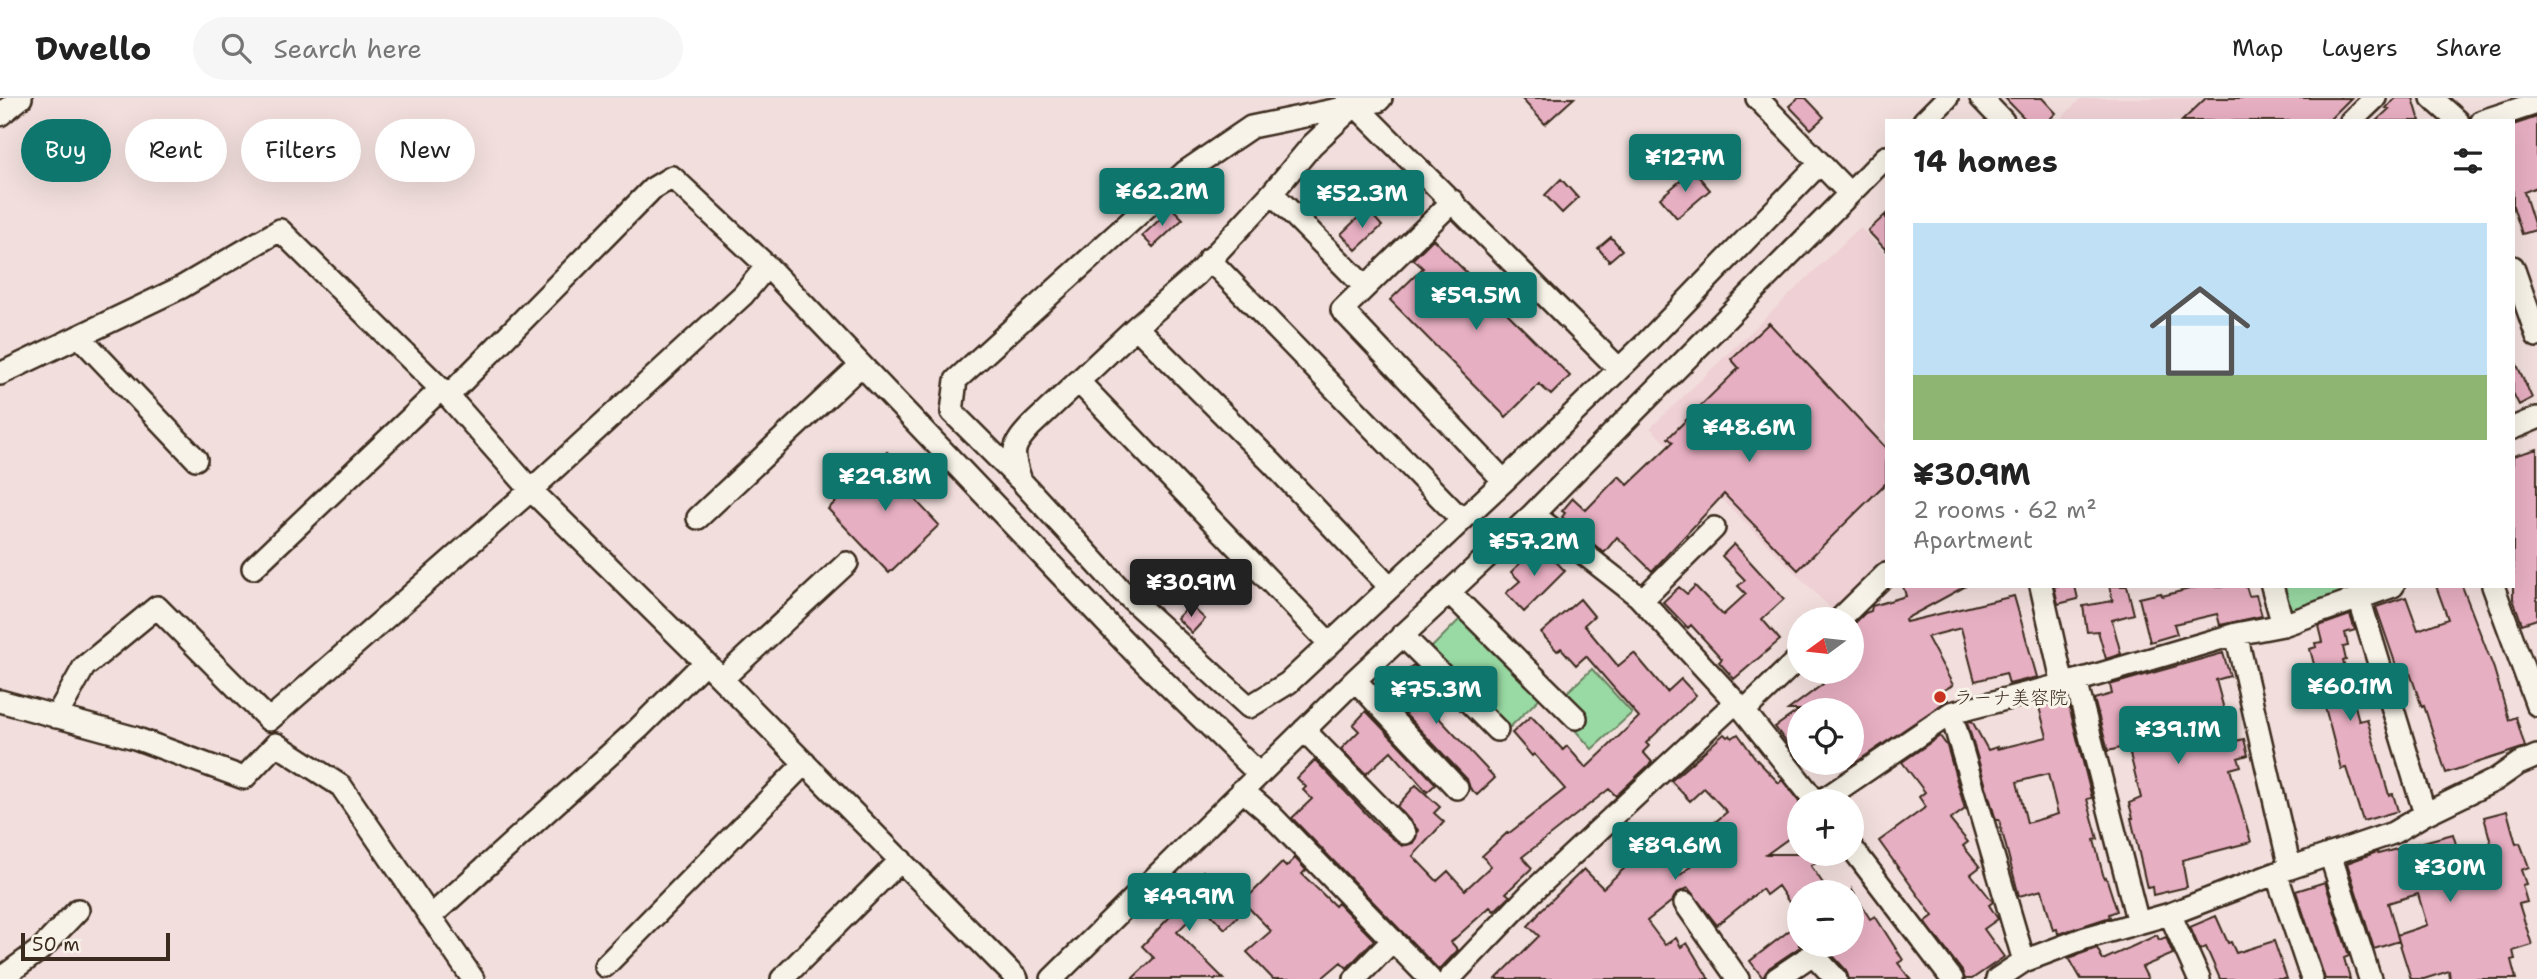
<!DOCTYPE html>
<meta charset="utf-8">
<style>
:root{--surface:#fff;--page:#f6f6f6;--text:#222;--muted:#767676;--line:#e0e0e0;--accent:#0f766e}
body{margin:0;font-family:"Shantell Sans","Klee One",sans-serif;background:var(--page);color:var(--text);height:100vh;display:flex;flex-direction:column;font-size:26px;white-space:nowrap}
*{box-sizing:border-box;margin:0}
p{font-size:23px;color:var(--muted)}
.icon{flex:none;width:38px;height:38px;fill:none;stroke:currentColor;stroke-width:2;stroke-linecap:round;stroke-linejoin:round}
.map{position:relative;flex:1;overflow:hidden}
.details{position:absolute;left:1885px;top:21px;width:630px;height:469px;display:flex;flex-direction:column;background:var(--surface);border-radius:0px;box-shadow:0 7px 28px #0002}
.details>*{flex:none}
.hud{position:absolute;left:21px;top:21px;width:665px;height:63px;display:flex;gap:14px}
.needle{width:46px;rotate:255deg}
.fabs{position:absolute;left:1787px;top:509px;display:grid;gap:14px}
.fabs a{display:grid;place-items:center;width:77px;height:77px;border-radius:50%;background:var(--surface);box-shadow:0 7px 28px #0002;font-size:35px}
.scale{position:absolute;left:21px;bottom:18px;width:149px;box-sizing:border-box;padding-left:7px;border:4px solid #3b2a1e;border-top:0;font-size:19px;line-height:24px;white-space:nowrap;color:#3b2a1e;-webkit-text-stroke:5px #f7f3e8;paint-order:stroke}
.price{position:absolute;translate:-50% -60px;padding:0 16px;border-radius:7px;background:var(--accent);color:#fff;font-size:23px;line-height:46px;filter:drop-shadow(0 2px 4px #0008)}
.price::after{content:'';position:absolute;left:50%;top:42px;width:21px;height:16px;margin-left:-10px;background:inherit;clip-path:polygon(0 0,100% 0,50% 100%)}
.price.active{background:#222;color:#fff}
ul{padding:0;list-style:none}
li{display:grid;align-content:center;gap:14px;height:371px;padding:0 28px}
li+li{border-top:2px solid var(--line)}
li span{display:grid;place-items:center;height:217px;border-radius:0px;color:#555}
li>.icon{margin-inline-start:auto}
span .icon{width:126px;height:126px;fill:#fffc;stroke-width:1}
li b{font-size:30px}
h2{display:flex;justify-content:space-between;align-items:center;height:84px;padding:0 28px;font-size:30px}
.pill{padding:0 24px;border-radius:32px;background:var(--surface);box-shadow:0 7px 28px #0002;font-size:24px;line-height:63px}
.pill.active{background:var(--accent);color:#fff}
header{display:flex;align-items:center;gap:42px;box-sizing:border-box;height:98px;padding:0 35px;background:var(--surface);border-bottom:2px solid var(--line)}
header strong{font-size:33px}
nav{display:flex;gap:38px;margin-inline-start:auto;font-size:24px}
.search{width:490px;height:63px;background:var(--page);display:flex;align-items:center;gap:18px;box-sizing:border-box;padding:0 24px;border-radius:38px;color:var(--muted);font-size:26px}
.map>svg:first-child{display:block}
.built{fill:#efd1d5}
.green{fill:#99daa4;stroke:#6a8261;stroke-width:2}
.building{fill:#e7afc2;stroke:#3b2a1e;stroke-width:2;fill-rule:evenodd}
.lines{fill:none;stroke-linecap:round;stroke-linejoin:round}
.minor-casing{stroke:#3b2a1e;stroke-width:26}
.minor{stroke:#f7f3e8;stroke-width:21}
.poi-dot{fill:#c8321e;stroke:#f7f3e8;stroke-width:2.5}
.labels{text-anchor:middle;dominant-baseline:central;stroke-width:6;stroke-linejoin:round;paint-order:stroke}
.poi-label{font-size:19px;fill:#3b2a1e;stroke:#f7f3e8;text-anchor:start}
</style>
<header>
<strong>Dwello</strong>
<div class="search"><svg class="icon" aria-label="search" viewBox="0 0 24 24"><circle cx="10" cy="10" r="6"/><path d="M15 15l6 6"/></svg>Search here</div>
<nav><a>Map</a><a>Layers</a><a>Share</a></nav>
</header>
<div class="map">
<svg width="2537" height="881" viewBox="0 0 2537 881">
<rect width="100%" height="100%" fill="#f2dfdd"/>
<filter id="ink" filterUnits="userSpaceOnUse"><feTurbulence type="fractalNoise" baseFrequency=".0143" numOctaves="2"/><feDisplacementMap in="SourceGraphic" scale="14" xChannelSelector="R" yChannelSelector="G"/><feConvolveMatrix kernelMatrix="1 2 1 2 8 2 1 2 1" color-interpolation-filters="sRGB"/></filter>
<g filter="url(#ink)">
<path class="built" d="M2081,0H2360L2337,23H2059Z
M1860,129L1886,157V464L1835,515L1650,330Z"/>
<path class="green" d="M2280,488H2361L2295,513L2285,507Z
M1466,515L1544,596L1505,634L1427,554Z
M1592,571L1632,615L1592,651L1574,631L1583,623L1562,599Z"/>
<path class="building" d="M1521,0H1574L1545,26Z
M1798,0H1806L1824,19L1811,31L1789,8Z
M2005,0H2042L2056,15L2048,23H2027Z
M2206,0H2351L2328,23H2182Z
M2395,0H2413L2420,23H2376L2389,11L2386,10Z
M2537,19V89L2524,94L2536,132L2522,136L2513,108V27Z
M1693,72L1710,92L1677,120L1660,100Z
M1561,81L1578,100L1562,115L1545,97Z
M1172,110L1183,121L1153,149L1142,138Z
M1367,111L1382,128L1356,152L1341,136Z
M1886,116V152L1868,133Z
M1611,139L1622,152L1609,163L1598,150Z
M1433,141L1570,278L1551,297L1539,286L1506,319L1390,202L1423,170L1413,161Z
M1769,225L1886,350V385L1798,472L1724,396L1652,473L1617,439L1604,455L1562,419L1565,415L1562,413L1573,400L1586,412L1619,378L1628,387L1673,344L1668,340L1739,270L1731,261Z
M2513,258L2532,300L2519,307L2513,295Z
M2537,351V521L2522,526L2513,501V358Z
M887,354L918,387L909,395L939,427L889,475L828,411Z
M1734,446L1784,501L1762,521L1780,542L1734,581L1719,564L1722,561L1691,527L1688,530L1663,504L1679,489L1687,496L1695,488L1723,517L1746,496L1738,488L1745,482L1722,458Z
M1536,450L1540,454L1544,451L1565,473L1524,514L1506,495L1520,483L1511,474Z
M1903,488H1966L1905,521L1906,524L2014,498L2037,579L2009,586L2006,575L1975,583L1961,530L1927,539L1953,587L1942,593L1948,602L1852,667V612H1799V661L1775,629L1799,612H1788L1823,586L1814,574H1852V528L1865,515L1871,513L1872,508L1906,498Z
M2054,488H2075L2078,501L2058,506Z
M2109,488H2127L2134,516L2112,522L2121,556L2106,561L2098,533L2087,534L2083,508L2113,503Z
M2201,488H2246L2249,498L2256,497L2262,518L2220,527L2217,516L2174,526L2177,536L2150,544L2139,500L2161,495L2162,498Z
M2436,488H2462L2494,571L2509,622L2516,619L2525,649L2446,675L2424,608L2422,609L2409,572L2399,576L2376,509L2406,499L2418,532L2448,521Z
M1580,501L1594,518L1584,527L1618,568L1634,555L1667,594L1681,581L1696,597L1646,645L1649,648L1643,654L1652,664L1616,698L1609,691L1522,759L1532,770L1506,795L1510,798L1494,813L1490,809L1451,844L1458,852L1439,872L1292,720L1312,701L1303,692L1306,689L1297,680L1315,662L1378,728L1402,748L1414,745L1418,732L1397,708L1416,687L1440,709L1434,715L1444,724L1413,758L1437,783L1448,773L1465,792L1491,768L1482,758L1507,735L1508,736L1565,691L1534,656L1532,658L1512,635L1531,618L1563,652L1567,648L1586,670L1639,619L1586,558L1576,567L1561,550L1557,553L1541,535Z
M1190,507L1205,521L1192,535L1177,520Z
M2350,517L2355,532L2345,535L2348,548L2343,549L2346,562L2343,563L2359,623L2367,621L2389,697L2393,696L2398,713L2363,723L2346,670L2341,671L2310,551L2316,549L2315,545L2323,544L2319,528Z
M2223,555L2230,578L2216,582L2225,615L2229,614L2236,643L2244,641L2248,657L2238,660L2241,668L2230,671L2251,744L2182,762L2187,789L2153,797L2152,789L2147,790L2131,720H2133L2129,705L2141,700L2128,648L2108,653L2094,601L2112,596L2110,587L2113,586Z
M1414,567L1439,592L1425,605L1495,680L1477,697L1470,690L1467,681L1384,594Z
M2060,603L2062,609L2069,608L2092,700L2087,701L2098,741L2094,742L2104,780L2106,779L2117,813L2109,816L2110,819L2058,836L2057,831L2053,832L2042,792L2019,798L1999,722H1996L1967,624L1972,623L1988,652L1997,649V651L2047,639L2039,609ZM2048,676L2058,716L2027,725L2017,684Z
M1366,613L1436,686L1427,694L1391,653L1366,676L1341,651L1359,633L1353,627Z
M1724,636L1727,639L1730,637L1732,640L1738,636L1756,661L1779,685L1782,682L1799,704V733L1767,756H1827L1811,768L1829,794H1799V819L1778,788L1766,797L1762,791L1717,827L1688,790L1677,795L1672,803L1647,823L1665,847L1676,840L1681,849L1687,845L1709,881H1496L1539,838L1528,828L1539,816L1538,815L1584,771L1603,790L1628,767L1620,757L1640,738L1678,779L1725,740L1714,725L1727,714L1704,690L1690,703L1671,683Z
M1940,638L1947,648L1965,711L1950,722L1968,744L1963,748L1980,769L1971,776L1993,804L1989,807L1998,821L1984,831L2004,859L1972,881H1965L1962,873L1925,824L1933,818L1879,743L1926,709L1919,699L1925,694L1902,664Z
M2507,713L2516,746L2520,745L2529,769L2521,772L2526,786L2522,787L2527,804L2519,806L2532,847L2513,853L2515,861L2511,862L2516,881H2450L2449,873L2424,881H2411L2397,837L2427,827L2418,796L2388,805L2399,843L2374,851L2347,765L2377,754L2378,756L2453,736L2460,760L2492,749L2484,719Z
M1295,760L1306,772L1302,776L1335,808L1338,805L1374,842L1347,870L1341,864L1321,881H1273L1247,854L1271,833L1243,804L1282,765L1286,769Z
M1203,773L1223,793L1226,789L1246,810L1225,831L1203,808L1177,834L1224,881H1132L1154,860L1142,848L1184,804L1178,798Z
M2325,784L2349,858L2344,860L2350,881H2325L2296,793Z
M1852,792L1870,821L1875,818L1903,862L1898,865L1910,881H1849L1846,872L1823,847H1852Z
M2216,818L2228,845L2231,844L2236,855L2274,843L2287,881H2220L2206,849L2200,852L2190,829Z
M1799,825V847H1803L1769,870L1763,880L1750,863Z
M2157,837L2159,842L2166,839L2173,856L2142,869L2148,881H2081L2069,860L2097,850L2103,862Z"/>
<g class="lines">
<defs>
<path id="minor" d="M1348,0L1618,270
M1757,0L1849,95
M1981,0L2003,23
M2432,0L2458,23
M1355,7L1312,47L1272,95L1196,177L1136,229L1032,327C1011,349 1011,354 1021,383L1121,492L1249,609L1288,585L1504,383L1646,245L1820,65
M0,17L21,0
M1924,23L1947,0
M2351,23L2375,0
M2482,23L2537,5
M1272,95L1365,189
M1453,103L1342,212L1504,383
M1209,161L1462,422
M2513,169L2537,238
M1136,229L1272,365L1390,489
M79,238L196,361
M0,276L182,189L280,132L448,298L531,392L705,564L1017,881
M1079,284L1330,546
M448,298L652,91L672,79L767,168L1140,560L1259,676
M2513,330L2537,320
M1018,380L952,314L956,282L1185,74L1251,29L1378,3L1381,0
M1533,416L1638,498L1744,613L1816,704
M698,420L861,267
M253,470L441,291
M2041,488L2063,587
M2272,488L2283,527
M2493,488L2537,607
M1449,494L1576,620
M2359,500L2425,716
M1642,502L1714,430
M1839,522L1886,476
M2236,536L2290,770
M1402,537L1497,632
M722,581L847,465
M1355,582L1457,690
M2076,583L2138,825
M0,603L135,640L244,680L276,646L341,688L473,881
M1744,613L1799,560
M1951,615L2024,863
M56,619L84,569L157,509L269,622L531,392L743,197L767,168
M1304,632L1405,735
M1242,692L1269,715L1430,881
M1820,704L1951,615L2076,583L2236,536L2283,527L2393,488
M1852,750L1952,881
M2330,756L2370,881
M2276,775L2312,881
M1685,805L1738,881
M2170,816L2199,881
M430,819L639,630L705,564
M605,868L805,665
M0,881L41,851L78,812
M782,881L901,762
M1052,881L1355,582L1533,416L1886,59
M1355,881L1393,842
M1449,881L1530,796L1735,605
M1776,881L1813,856L1836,881
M1997,881L2024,863L2085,840L2170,816L2290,770L2393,735L2425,716L2495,682L2518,666L2537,658"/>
</defs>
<use href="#minor" class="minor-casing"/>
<use href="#minor" class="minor"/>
</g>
</g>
<circle class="poi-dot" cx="1940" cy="599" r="7"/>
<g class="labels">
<g class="poi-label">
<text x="1954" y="599">ラーナ美容院</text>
</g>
</g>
</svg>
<div class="fabs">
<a><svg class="needle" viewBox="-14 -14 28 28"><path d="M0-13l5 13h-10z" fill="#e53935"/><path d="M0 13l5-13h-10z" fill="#767676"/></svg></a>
<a><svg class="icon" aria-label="locate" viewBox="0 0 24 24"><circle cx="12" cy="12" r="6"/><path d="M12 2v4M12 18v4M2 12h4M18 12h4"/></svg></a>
<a>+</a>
<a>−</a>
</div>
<div class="scale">50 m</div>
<b class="price" style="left:1685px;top:96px">¥127M</b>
<b class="price" style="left:1162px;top:130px">¥62.2M</b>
<b class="price" style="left:1362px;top:132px">¥52.3M</b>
<b class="price" style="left:1476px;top:234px">¥59.5M</b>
<b class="price" style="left:1749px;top:366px">¥48.6M</b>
<b class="price" style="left:885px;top:415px">¥29.8M</b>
<b class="price" style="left:1534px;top:480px">¥57.2M</b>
<b class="price active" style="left:1191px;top:521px">¥30.9M</b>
<b class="price" style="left:2350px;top:625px">¥60.1M</b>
<b class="price" style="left:1436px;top:628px">¥75.3M</b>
<b class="price" style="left:2178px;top:668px">¥39.1M</b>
<b class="price" style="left:1675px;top:784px">¥89.6M</b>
<b class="price" style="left:2450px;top:806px">¥30M</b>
<b class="price" style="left:1189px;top:835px">¥49.9M</b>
<div class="hud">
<a class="pill active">Buy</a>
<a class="pill">Rent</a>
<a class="pill">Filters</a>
<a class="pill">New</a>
</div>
<section class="details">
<h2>14 homes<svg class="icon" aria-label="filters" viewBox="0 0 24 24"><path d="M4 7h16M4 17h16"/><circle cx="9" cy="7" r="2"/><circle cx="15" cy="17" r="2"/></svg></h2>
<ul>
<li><span style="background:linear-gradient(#bfe0f5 70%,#8fb573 0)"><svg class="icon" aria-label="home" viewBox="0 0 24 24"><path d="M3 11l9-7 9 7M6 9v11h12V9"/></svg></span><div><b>¥30.9M</b><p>2 rooms · 62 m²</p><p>Apartment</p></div></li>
</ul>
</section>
</div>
